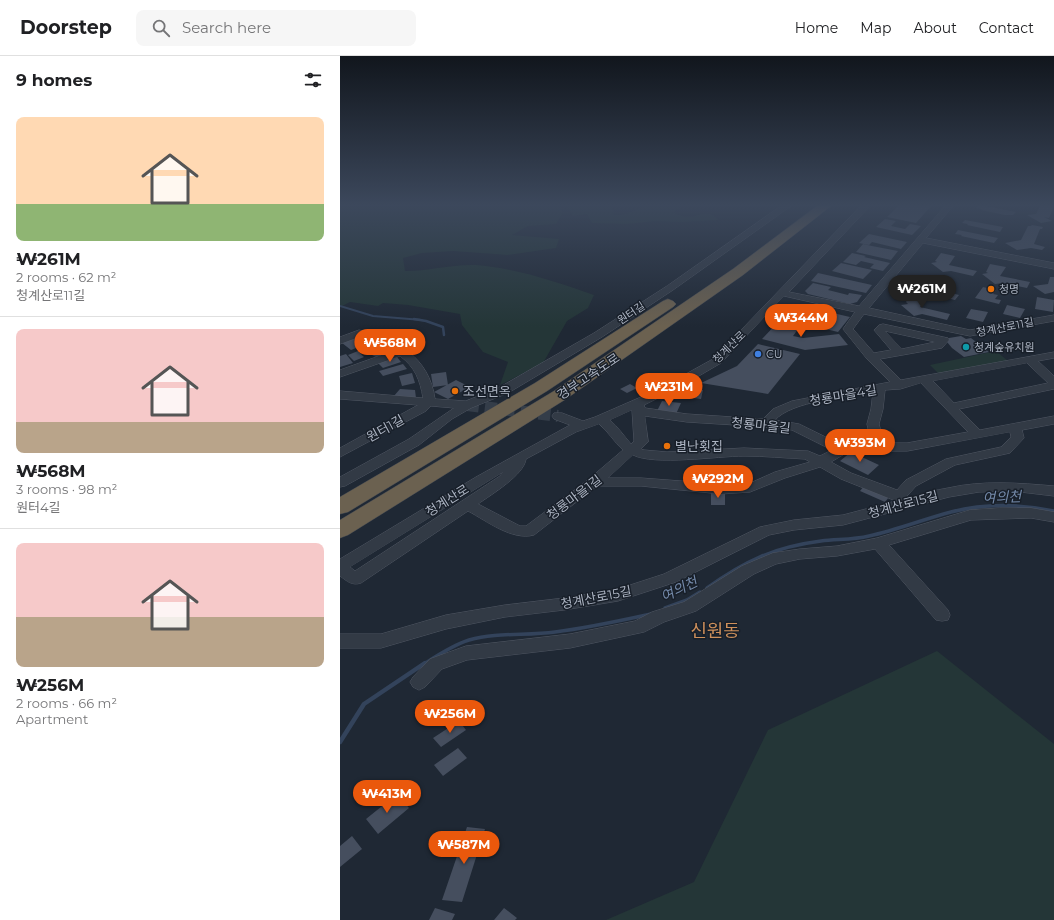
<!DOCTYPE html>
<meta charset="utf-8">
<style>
:root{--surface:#fff;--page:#f6f6f6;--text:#202124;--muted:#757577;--line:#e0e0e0;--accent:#ea580c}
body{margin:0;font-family:Montserrat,"Noto Sans KR",sans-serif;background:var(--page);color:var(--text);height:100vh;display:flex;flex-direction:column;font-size:15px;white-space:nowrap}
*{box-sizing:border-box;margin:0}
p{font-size:13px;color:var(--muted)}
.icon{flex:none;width:22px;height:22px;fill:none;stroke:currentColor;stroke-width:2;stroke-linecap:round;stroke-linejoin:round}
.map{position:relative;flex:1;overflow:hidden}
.sheet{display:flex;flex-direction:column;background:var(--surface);width:340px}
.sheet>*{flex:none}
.price{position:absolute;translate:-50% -34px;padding:0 9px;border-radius:14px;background:var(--accent);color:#fff;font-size:13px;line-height:26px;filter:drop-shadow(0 1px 2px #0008)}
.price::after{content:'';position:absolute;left:50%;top:24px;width:12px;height:9px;margin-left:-6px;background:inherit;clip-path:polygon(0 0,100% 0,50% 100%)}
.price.active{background:#222;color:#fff}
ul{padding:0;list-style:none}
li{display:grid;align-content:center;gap:8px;height:212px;padding:0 16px}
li+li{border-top:1px solid var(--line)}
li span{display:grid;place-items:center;height:124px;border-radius:8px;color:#555}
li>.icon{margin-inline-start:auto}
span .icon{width:72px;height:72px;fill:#fffc;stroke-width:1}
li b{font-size:17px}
h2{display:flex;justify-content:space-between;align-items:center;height:48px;padding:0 16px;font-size:17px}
header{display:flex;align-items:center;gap:24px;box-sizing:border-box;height:56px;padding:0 20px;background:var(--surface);border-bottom:1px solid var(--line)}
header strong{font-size:19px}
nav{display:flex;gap:22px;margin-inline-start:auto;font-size:14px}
.search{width:280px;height:36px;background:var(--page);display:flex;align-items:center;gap:10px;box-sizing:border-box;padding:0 14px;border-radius:8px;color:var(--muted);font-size:15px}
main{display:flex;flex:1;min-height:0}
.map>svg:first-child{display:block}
.green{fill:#243637}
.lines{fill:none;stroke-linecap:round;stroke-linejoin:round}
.stream-far3{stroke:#33435b;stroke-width:2}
.stream-far2{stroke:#33435b;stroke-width:2.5}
.stream-far1{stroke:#33435b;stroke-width:3.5}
.stream{stroke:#33435b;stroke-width:4.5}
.building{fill:#454e5e}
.minor-tunnel{stroke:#343d49;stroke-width:12;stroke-dasharray:12 6;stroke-linecap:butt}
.minor-casing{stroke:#505763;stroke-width:1}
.highway-casing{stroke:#3d444f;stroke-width:1}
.minor{fill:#323a45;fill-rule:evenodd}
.highway{fill:#6b6150;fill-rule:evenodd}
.food-dot{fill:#e8710a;stroke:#181f29;stroke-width:1.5}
.culture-dot{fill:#0f9aa8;stroke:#181f29;stroke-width:1.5}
.shop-dot{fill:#3f7fe0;stroke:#181f29;stroke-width:1.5}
.labels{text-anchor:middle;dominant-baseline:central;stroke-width:3;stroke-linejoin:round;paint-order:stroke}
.far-poi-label{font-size:11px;fill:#acb4c2;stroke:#181f29;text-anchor:start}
.far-street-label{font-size:11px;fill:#acb4c2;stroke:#181f29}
.street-label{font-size:13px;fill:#acb4c2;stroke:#181f29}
.poi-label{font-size:13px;fill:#acb4c2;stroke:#181f29;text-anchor:start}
.water-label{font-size:14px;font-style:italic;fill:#748aaa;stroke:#181f29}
.near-quarter-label{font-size:18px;fill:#ce905b;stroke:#181f29}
</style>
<header>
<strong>Doorstep</strong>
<div class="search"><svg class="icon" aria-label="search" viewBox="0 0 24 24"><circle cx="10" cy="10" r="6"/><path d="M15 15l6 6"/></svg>Search here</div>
<nav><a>Home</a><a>Map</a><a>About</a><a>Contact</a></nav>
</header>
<main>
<section class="sheet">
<h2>9 homes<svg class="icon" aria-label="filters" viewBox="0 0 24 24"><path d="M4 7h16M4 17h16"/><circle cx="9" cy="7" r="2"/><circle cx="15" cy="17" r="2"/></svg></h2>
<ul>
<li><span style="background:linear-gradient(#ffd9b3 70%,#8fb573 0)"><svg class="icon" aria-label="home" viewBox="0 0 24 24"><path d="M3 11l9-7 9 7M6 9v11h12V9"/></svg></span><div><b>₩261M</b><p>2 rooms · 62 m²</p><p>청계산로11길</p></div></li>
<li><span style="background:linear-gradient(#f6c9c9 75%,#b9a48a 0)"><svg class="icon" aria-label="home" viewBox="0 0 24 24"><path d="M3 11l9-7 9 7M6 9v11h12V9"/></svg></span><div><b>₩568M</b><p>3 rooms · 98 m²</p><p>원터4길</p></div></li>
<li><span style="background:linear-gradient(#f6c9c9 60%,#b9a48a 0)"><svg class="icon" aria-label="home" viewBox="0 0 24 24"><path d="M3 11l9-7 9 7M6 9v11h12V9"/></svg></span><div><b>₩256M</b><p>2 rooms · 66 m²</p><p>Apartment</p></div></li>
</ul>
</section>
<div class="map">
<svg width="714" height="864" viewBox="0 0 714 864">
<rect width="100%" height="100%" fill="#1f2834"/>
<path class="green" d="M0,150H221L222,158L216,168L188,170L172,179L219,183L216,192L168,199L113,195L82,197L63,202L65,215C88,215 112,208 136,209C176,212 217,226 254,239L248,252L227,265L203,307L160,329L168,306L143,296L122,269L120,258L68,249L43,247L38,250L10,246L0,251Z
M228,150H269L273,152L274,159C287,160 293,154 304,151C312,148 330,150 339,150L340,153L333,156C353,170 366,147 378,164L342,166L315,165L287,168L252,167L247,158L233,160Z
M656,295L668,305L601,320L590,309Z
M597,595L714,688V864H266L354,826L428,674Z"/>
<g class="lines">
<path class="stream-far3" d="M0,250L33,260L82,264"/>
<path class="stream-far2" d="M74,263L86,265L103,271L104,279"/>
<path class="stream-far1" d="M367,532C405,505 434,491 481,485C497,483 513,484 529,480C557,474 584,463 611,456C645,447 680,448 714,455
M325,552L347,544L360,536
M84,608C98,599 113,589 129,584C157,576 187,580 215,576C247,572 279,565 311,558"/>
<path class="stream" d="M0,686L24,648L85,607"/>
</g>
<path class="building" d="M558,150H591L576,167L547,161Z
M638,150H646L676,156L673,159H665L641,154L642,153L636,152Z
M700,150H714L709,162L704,161L712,165L701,167L687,159L696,158Z
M545,163L556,165L551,170L565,173L570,168L581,170L572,179L536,171Z
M625,164L663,171L660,176L627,169L628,168L622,167Z
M692,169L703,171L702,173H700L694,188L705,191L702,194L691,192L677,194L665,187L681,184L688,170H691Z
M618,174L658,182L654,187L621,180L622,179L615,178Z
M529,178L567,186L561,193L532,186L529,189L519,187Z
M523,188L532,190L558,195L551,204L516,196Z
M512,197L526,200L524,201L550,207L543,215L530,212L534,208L521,205L516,209L503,206Z
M601,197L615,200L609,209L637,215L633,220L611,215L603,216L591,207L597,206L595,205Z
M501,207L532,214L523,223L492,215Z
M650,208L666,211L660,220L690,226L687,232L663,227L655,228L642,218L648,217L646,216Z
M478,217L532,229L526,237L471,225Z
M710,221H714V236L705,238L693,230L708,228Z
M582,225L596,228L592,232L619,239L615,244L587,237L585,239L572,236Z
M473,227L491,231L488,234L508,239L509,237L522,239L517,246L510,248L468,238L465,235Z
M643,231L656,234L653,238L658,239L655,243L661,244L659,248L635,242Z
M570,239L585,243L580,251L610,258L607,264L582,258L574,260L561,249L568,248L566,246Z
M697,241L714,244L713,256L695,253Z
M454,248L510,261L498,276L477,271L483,264L461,259L454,266L439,262Z
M667,249L685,253L680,262L663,258Z
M631,253L648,256L643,266L626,262Z
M440,264L461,269L453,280L463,282L499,278L508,289L465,294L422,283Z
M621,280L626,283L631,282L649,296L624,301L612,292L607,286L609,282Z
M15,282L24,289L11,294L2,287Z
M418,288L460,298L428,338L361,327L397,310Z
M33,289L40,294L27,299L20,294Z
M43,294L47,297L36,301L32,299Z
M18,295L24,301L14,305L8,299Z
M6,298L13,307L0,311V300Z
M57,301L61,306L43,312L38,307Z
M63,308L67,313L43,320L39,315Z
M106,316L108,329L93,331L91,318Z
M72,317L75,327L62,330L59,320Z
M116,324L130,331L108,343L94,336Z
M290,328L297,332L287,337L280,333Z
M349,332L363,334L361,343L338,340L340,337Z
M60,333L75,334L76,342L53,341Z
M322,345L341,347L336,358L317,355Z
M511,396L539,409L528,419L500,405Z
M524,430L549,441L545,446L520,435Z
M371,437H385V449H371Z
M119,665L126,674L101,691L93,682Z
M118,692L127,702L103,720L94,709Z
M57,738L69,752L38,778L26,763Z
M127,771L145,773L122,846L102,844Z
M12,780L22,793L0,811V790Z
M95,852L115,858L112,864H89Z
M164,852L177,862L175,864H154Z"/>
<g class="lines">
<path class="minor-tunnel" d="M127,349L218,360"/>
<defs>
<path id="minor" d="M441,150H451L333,234L262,281L168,337L131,352L112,363L79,389L5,430L0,431V421L69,383L114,352L91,350L86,355L0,401V392L78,349L0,343V335L83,342C80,324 75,311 60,300L0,321V314L53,295L19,281L0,288V281L19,274C57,283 89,301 95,343L126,345L160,331L254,277L327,230Z
M521,150H530L449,236L519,250L605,150H613L586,182L714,207V213L583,187L529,252L630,274L714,259V265L630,280L524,258L513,273L534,297L551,294L534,274L539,269L543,268L608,282L609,284L602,292L540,303L561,324L714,296V302L698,305L714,320V333L619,353L640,374L714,360V368L682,374L684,382L670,397L615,409L576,430L567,440L569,442C582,438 595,434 608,432C643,424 679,427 714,430V440L672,435L639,436L609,441L503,469L454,474L429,479L336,526L278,545L224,554L165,561L106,573L41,592H0V578H41L106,559L165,549L224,542L278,533L324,518L420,471L454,464L503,459L556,445L501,423L480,411L445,422L410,436L381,438L301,430H257L194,479C172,485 147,465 128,455L21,527C12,530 7,525 0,520V503L136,421L230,369L214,363L212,360L214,357H222L243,365L255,361L317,334L373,303ZM444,240L515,256L503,273L527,303L550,326L452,345L433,353L423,363L347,358L305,352L304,349L340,331L381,307ZM545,275L595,286L562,293ZM687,307L708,327L614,347L593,325ZM581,327L628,376L567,387H544L539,368L543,353L545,334L560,333ZM533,336L531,353L527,368L531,387H517L504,390L459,368L435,364C452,345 507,341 533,336ZM292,354L294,385L291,388C284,380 278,371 270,364ZM305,360L347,366L427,371L452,374L492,394L480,400L468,395L404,392L327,396L304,394L301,393L308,386ZM259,368C268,375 274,386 283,394L249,423L186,470H180L138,448C152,438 184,419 186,403L236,376ZM670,376L671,381L661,391L606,403L566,424L557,434L511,417L491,406L506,397L517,395H567ZM293,399C314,410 378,400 404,400C424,400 445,402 465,403L470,406L435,416L408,428H381L301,422H268ZM163,416L160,420L15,515L10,511Z
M660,452H691L714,456V466L691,462L631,464L549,489L608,554L610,559L608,564L602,565L596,564L535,493L497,500L460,503L436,508L414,518L356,555L324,566L304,576L230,592L127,604L102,613L85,631L79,634L73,631L70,626L73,621L90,603L126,590L230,578L295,565L312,556L344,546L402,510L433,497L460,493L497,490L537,482L630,454Z"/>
<path id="highway" d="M477,150H491L403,219L226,343L8,479L0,482V464L214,335L393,213Z
M328,243L333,245L336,248L333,251L207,335L8,456L0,458V441L195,327L323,245Z"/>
</defs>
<use href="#minor" class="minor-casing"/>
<use href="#highway" class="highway-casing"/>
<use href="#minor" class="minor"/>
<use href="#highway" class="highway"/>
</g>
<linearGradient id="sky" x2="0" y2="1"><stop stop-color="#11161d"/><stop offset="0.55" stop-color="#3c485c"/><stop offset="1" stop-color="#3c485c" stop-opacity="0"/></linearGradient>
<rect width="714" height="271" fill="url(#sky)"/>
<g class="food-dot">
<circle cx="651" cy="233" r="4"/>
<circle cx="115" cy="335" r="4"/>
<circle cx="327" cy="390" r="4"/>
</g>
<circle class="culture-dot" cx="626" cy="291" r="4"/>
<circle class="shop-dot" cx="418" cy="298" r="4"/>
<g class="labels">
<g class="far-poi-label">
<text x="659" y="233">청명</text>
<text x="634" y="291">청계숲유치원</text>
<text x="426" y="298">CU</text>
</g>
<g class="far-street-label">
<text transform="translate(291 257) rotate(-34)">원터길</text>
<text transform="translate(665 271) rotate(-11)">청계산로11길</text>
<text transform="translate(389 291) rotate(-44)">청계산로</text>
</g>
<g class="street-label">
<text transform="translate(248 320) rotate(-34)">경부고속도로</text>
<text transform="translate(503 339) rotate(-10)">청룡마을4길</text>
<text transform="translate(421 369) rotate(6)">청룡마을길</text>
<text transform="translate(45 372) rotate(-29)">원터1길</text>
<text transform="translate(234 441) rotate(-37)">청룡마을1길</text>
<text transform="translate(107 444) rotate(-32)">청계산로</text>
<text transform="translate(563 448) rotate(-15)">청계산로15길</text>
<text transform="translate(256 541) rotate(-11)">청계산로15길</text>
</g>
<g class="poi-label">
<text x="123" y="335">조선면옥</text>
<text x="335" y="390">별난횟집</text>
</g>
<g class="water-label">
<text transform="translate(662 441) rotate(-2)">여의천</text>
<text transform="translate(339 533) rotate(-26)">여의천</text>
</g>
<g class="near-quarter-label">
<text x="375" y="575">신원동</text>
</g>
</g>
</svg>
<b class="price active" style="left:582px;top:253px">₩261M</b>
<b class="price" style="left:461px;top:282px">₩344M</b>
<b class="price" style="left:50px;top:307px">₩568M</b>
<b class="price" style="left:329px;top:351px">₩231M</b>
<b class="price" style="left:520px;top:407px">₩393M</b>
<b class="price" style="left:378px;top:443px">₩292M</b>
<b class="price" style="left:110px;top:678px">₩256M</b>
<b class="price" style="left:47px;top:758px">₩413M</b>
<b class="price" style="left:124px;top:809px">₩587M</b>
</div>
</main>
